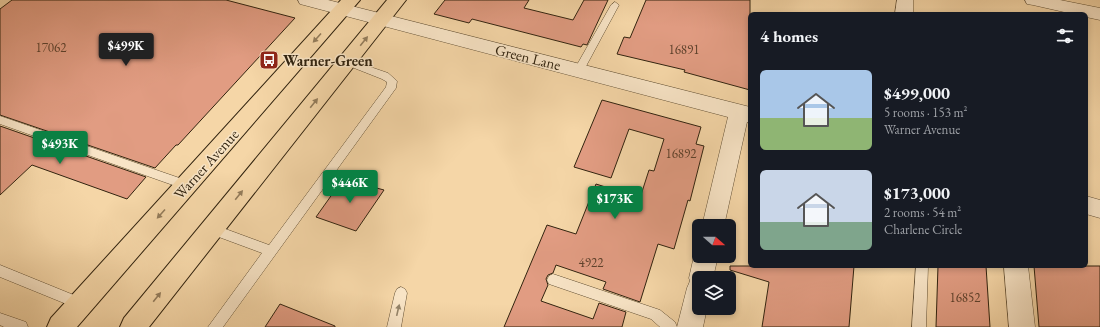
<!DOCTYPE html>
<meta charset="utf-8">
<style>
:root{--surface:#171b24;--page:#20242c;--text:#f1f3f6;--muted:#9ea1a6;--accent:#0b8043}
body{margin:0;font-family:"EB Garamond",serif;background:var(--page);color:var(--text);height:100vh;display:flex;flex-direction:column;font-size:15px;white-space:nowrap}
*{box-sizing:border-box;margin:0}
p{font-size:13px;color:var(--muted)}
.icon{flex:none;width:22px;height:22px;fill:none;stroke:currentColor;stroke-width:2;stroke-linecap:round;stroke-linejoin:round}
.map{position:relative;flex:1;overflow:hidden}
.drawer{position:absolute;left:748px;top:12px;width:340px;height:256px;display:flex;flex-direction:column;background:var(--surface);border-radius:6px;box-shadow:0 2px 6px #0003}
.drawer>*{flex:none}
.needle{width:26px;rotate:111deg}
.fabs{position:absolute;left:692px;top:219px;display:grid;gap:8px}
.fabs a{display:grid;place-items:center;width:44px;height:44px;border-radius:6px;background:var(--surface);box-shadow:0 2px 6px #0003;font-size:20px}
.price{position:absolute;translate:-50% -34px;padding:0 9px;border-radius:4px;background:var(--accent);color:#fff;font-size:13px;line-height:26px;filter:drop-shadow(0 1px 2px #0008)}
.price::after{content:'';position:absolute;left:50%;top:24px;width:12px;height:9px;margin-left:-6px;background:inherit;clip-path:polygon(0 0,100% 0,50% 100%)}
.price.active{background:#222;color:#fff}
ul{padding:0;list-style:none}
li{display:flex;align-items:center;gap:12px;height:100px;padding:0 12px}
li span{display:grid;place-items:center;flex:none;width:112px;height:80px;border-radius:6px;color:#555}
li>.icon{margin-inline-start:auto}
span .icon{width:48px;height:48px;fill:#fffc;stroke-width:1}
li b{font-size:17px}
h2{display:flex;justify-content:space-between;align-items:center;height:48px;padding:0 12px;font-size:17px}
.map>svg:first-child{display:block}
.building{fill:#e19c82;stroke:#31230f}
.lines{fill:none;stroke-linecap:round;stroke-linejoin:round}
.service-casing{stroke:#625035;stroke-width:1}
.minor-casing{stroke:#625035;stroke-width:1}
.primary-casing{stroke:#31230f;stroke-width:2}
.service{fill:#f8e4c6;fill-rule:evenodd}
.minor{fill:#f8e4c6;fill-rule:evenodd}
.primary{fill:#f5d6a7;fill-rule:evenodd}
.oneway{fill:#937c5b}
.oneway2{fill:#94846a}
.labels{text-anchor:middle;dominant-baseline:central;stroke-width:3;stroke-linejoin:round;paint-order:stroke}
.number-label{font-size:13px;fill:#5d412c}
.street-label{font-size:15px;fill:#31230f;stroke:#f8e4c6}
.poi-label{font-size:15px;font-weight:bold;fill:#31230f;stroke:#f8e4c6;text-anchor:start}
</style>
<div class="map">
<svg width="1100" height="327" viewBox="0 0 1100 327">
<rect width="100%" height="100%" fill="#f5d6a7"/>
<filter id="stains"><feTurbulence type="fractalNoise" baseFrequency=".005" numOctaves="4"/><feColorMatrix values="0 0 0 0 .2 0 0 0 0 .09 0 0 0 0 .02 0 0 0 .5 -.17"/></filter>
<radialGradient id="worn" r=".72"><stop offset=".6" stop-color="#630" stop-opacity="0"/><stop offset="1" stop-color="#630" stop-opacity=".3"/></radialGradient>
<path class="building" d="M12,0H226L295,18L178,145H176L155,168L0,115V9Z
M445,0H529L524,8L573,20L584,0H608L587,45L583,44L581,47L472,19L469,23L434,14Z
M646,0H750V90L684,72L685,70L617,54L624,37L630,38Z
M602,100L701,127L696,144L704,146L690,201L688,200L674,249L658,244L640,302L603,289L606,282L556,265L553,273L548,275L546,279L548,285L541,301L593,319L599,303L626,312L622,327H504L547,225L576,234L596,184L640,198L649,170L654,171L664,139L629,129L611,178L574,167Z
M0,126L146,177L127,199L32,165L0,195Z
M343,179L384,190L356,231L316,217Z
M730,266H854L849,327H762L769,282L730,270Z
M938,266H986L990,327H936Z
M1034,266H1100V327H1039Z
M280,304L335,326V327H265Z"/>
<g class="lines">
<defs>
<path id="service" d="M615,2L619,5L584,70L582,72H576L574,70L611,5Z
M347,59L388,73L397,81L396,88L223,327H208L262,253L208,233L206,229L208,225L212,224L269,245L386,87L387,82L382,79L344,64L342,62L344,60Z
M0,116L191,182L193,185L191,188L187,190L0,124Z
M0,265L86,300L87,304L86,308L81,310L0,277Z
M916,266H928L926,327H912Z
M553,274L660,310L675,322L677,327H660L651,319L549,284L547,280L549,276Z
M401,287L405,289L407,293L401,327H387L395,293L397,289Z
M0,313L26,322L28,327H4L0,325Z"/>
<path id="minor" d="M298,0H328L750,107V123L747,122L724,226H702L728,117L300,4Z
M897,0H913V14H895Z
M1025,0H1060L1100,8V20L1086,17V14H1073L1033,5L1027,4Z
M1086,196L1100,200V218L1086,214Z
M699,248V256H718L713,278H699V308H707L703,327H677L687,288L690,281L689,278L694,256Z
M1004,266H1028L1035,327H1009Z"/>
<path id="primary" d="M341,0H360L77,327H47L51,318Z
M387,0H406L149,327H120L124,318Z"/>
</defs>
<use href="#service" class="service-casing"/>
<use href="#minor" class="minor-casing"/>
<use href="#primary" class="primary-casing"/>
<use href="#service" class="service"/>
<use href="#minor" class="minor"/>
<use href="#primary" class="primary"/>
</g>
<defs><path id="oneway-solid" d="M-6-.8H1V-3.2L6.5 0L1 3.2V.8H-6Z"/></defs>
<g class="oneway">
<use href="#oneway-solid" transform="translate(317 38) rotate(132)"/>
<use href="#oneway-solid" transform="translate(364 41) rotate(-51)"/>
<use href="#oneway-solid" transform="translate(314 103) rotate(-51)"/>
<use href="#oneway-solid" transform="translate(239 195) rotate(-51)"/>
<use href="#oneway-solid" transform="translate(161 214) rotate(132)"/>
<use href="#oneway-solid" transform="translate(157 297) rotate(-51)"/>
</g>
<use class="oneway2" href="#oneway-solid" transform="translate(398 310) rotate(-77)"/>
<defs>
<symbol id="bus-square" viewBox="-11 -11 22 22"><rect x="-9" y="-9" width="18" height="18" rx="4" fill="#8f2418" stroke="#f8e4c6"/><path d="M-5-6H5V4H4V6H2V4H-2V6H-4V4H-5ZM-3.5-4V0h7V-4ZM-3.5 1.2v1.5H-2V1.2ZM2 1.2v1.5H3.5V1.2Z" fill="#fff"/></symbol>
</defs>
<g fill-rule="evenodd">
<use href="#bus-square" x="258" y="49" width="22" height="22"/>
</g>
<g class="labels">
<g class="number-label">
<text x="51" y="47">17062</text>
<text x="684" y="49">16891</text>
<text x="681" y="153">16892</text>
<text x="591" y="262">4922</text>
<text x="965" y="297">16852</text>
</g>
<g class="street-label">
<text transform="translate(528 57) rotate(14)">Green Lane</text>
<text transform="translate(206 164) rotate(-48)">Warner Avenue</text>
</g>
<g class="poi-label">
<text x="283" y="60">Warner-Green</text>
</g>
</g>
<rect width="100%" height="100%" filter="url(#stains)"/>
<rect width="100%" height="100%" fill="url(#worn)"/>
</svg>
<div class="fabs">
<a><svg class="needle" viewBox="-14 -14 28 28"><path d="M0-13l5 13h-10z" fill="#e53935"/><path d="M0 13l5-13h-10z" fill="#9ea1a6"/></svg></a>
<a><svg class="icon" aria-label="layers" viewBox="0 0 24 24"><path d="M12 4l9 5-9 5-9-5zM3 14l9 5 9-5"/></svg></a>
</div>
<b class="price active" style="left:126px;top:67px">$499K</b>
<b class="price" style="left:60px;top:165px">$493K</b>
<b class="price" style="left:350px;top:204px">$446K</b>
<b class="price" style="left:615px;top:220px">$173K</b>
<section class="drawer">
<h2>4 homes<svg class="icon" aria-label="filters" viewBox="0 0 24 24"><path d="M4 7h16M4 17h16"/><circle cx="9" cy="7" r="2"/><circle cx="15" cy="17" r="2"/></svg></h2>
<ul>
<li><span style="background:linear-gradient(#a9c7e8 60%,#8fb573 0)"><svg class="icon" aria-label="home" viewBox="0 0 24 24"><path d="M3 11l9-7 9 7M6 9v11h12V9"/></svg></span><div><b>$499,000</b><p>5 rooms · 153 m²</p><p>Warner Avenue</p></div></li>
<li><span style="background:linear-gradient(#c9d6e8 65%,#7fa58c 0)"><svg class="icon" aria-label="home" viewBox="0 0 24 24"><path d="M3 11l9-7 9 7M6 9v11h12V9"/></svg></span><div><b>$173,000</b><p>2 rooms · 54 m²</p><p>Charlene Circle</p></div></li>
</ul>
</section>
</div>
